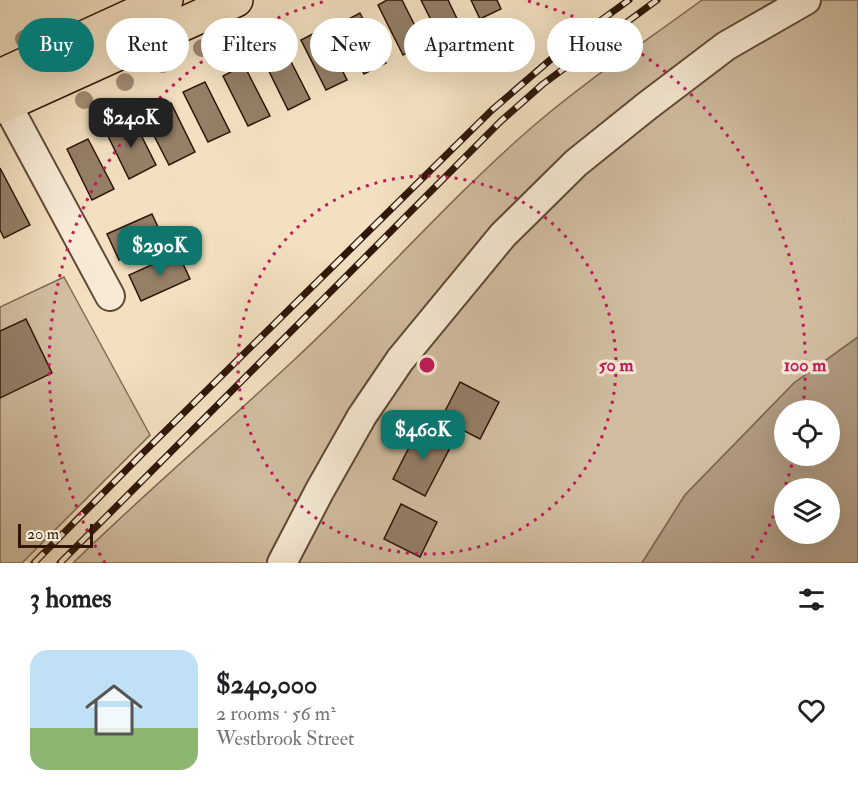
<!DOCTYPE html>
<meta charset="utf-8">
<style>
:root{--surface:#fff;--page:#f6f6f6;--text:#202124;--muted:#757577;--line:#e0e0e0;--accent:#0f766e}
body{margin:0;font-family:"IM FELL Double Pica",serif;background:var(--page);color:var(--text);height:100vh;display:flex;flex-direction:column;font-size:22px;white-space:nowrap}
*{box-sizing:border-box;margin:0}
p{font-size:20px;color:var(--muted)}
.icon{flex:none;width:33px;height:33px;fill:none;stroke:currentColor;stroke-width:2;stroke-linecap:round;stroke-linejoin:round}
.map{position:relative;height:563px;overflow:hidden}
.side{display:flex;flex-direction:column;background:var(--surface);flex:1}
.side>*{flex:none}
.guide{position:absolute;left:18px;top:18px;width:822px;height:54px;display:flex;gap:12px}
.controls{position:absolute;left:774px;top:400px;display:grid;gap:12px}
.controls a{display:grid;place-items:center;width:66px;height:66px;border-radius:50%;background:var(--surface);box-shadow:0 6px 24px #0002;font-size:30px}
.scale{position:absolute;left:18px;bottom:15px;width:75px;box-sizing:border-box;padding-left:6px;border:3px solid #2f1607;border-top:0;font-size:16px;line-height:21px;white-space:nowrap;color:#2f1607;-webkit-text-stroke:4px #f7ebd6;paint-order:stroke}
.price{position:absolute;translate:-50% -51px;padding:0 14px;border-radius:12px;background:var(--accent);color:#fff;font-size:20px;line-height:39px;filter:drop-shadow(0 2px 3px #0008)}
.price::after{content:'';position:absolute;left:50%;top:36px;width:18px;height:14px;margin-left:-9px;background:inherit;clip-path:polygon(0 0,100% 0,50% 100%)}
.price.active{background:#222;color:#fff}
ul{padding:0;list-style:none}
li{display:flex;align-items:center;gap:18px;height:150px;padding:0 30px}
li+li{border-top:2px solid var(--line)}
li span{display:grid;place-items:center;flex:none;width:168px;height:120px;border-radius:18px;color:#555}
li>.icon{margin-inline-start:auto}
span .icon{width:72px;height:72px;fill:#fffc;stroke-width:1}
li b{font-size:26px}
h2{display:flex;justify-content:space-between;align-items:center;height:72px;padding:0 30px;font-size:26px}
.chip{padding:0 21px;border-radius:27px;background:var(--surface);box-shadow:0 6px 24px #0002;font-size:21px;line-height:54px}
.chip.active{background:var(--accent);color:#fff}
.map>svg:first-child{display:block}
.green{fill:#d1bea1;stroke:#806a54;stroke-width:1.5}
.water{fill:#b09b81;stroke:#7c6650;stroke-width:1.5;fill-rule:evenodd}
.building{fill:#947f67;stroke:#2f1607;stroke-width:1.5}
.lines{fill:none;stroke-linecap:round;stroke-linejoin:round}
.minor-casing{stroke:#604835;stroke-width:32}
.major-casing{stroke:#2f1607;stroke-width:36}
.minor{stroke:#f7ebd6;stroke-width:28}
.major{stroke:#f2e0c0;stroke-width:33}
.rail-casing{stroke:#2f1607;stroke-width:7}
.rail{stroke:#f7ebd6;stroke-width:4.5;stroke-dasharray:14;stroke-linecap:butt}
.tree{fill:#a28c74}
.ring{fill:none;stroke:#c2185b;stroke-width:3;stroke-dasharray:3 6}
.centre{fill:#c2185b;stroke:#f7ebd6;stroke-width:3}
.ring-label{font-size:18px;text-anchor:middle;font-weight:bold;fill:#c2185b;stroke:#f7ebd6;stroke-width:6;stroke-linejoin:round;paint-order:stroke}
</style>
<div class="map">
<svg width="858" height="563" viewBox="0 0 858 563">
<rect width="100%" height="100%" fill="#f2e0c0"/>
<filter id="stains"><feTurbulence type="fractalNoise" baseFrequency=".00333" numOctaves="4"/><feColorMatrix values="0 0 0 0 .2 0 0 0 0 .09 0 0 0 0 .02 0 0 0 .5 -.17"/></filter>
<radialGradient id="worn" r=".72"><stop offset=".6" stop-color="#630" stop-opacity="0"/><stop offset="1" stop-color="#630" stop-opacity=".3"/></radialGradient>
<path class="green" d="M702,0H858V337L794,383L685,495L642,563H73C145,493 221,428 294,360C375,285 448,200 531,128C585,81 645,42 702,0Z
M64,277L150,435L22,563H0V307Z"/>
<path class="water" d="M858,337V563H642L685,495L794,383ZM784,411H830V456H784ZM784,489H830V534H784Z"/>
<path class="building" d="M387,0H402L424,44L403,55L378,5Z
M421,0H448L460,25L439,36Z
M471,0H497L501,9L480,19Z
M360,13L386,63L364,74L339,24Z
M322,29L347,80L326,90L301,40Z
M284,48L310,99L288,110L263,59Z
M244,65L270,116L248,126L223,76Z
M205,82L230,132L208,142L183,92Z
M171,103L195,152L169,165L144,116Z
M133,119L156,165L129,179L106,132Z
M88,139L114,189L92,200L67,149Z
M0,168L30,225L4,238L0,230Z
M152,214L164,240L119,260L107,234Z
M178,253L190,279L141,301L129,275Z
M26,319L52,373L0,398V331Z
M460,382L499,402L480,439L441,419Z
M420,426L453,442L425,496L393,479Z
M401,504L437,522L420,557L384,539Z"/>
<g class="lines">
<defs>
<path id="minor" d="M0,92L110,296
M282,563L320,490L362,416L400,360L503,235L576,163L647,106L726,46L806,0"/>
<path id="major" d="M0,76L166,0
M0,107L236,0"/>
</defs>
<use href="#minor" class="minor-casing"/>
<use href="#major" class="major-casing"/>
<use href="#minor" class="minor"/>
<use href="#major" class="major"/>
<defs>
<path id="rail" d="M34,563L142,454L492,110L571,42L629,0
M60,563L501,121L543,84L657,0"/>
</defs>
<use href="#rail" class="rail-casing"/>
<use href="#rail" class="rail"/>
</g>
<g class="tree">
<circle cx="24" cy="39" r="9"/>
<circle cx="202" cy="48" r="9"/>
<circle cx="163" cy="64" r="9"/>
<circle cx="125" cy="82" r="9"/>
<circle cx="84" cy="100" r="9"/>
</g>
<g class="ring">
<circle cx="427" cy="365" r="189"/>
<path d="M794 456A378 378 0 0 1 749 563M105 563A378 378 0 0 1 326 1M528 1A378 378 0 0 1 803 408"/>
</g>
<circle cx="427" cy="365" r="9" class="centre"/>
<g class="ring-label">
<text x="616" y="371">50 m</text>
<text x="805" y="371">100 m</text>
</g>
<rect width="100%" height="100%" filter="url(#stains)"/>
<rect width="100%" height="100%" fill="url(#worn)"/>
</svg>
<div class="controls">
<a><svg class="icon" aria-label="locate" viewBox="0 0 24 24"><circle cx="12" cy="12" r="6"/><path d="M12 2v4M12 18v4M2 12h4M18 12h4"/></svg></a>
<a><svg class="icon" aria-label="layers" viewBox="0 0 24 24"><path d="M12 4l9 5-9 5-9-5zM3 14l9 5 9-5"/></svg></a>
</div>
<div class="scale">20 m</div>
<b class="price active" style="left:131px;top:149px">$240K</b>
<b class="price" style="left:160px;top:277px">$290K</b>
<b class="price" style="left:423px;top:461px">$460K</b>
<div class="guide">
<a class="chip active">Buy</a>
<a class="chip">Rent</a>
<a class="chip">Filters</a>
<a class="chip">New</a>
<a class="chip">Apartment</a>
<a class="chip">House</a>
</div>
</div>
<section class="side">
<h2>3 homes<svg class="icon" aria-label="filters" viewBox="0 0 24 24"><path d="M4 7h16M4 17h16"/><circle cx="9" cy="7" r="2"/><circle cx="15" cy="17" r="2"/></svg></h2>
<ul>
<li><span style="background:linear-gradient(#bfe0f5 65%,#8fb573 0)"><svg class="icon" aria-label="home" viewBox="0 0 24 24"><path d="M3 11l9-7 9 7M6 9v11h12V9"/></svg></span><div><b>$240,000</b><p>2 rooms · 56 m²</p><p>Westbrook Street</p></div><svg class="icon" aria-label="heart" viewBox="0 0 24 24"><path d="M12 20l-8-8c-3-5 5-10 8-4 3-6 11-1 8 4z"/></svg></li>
</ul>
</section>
